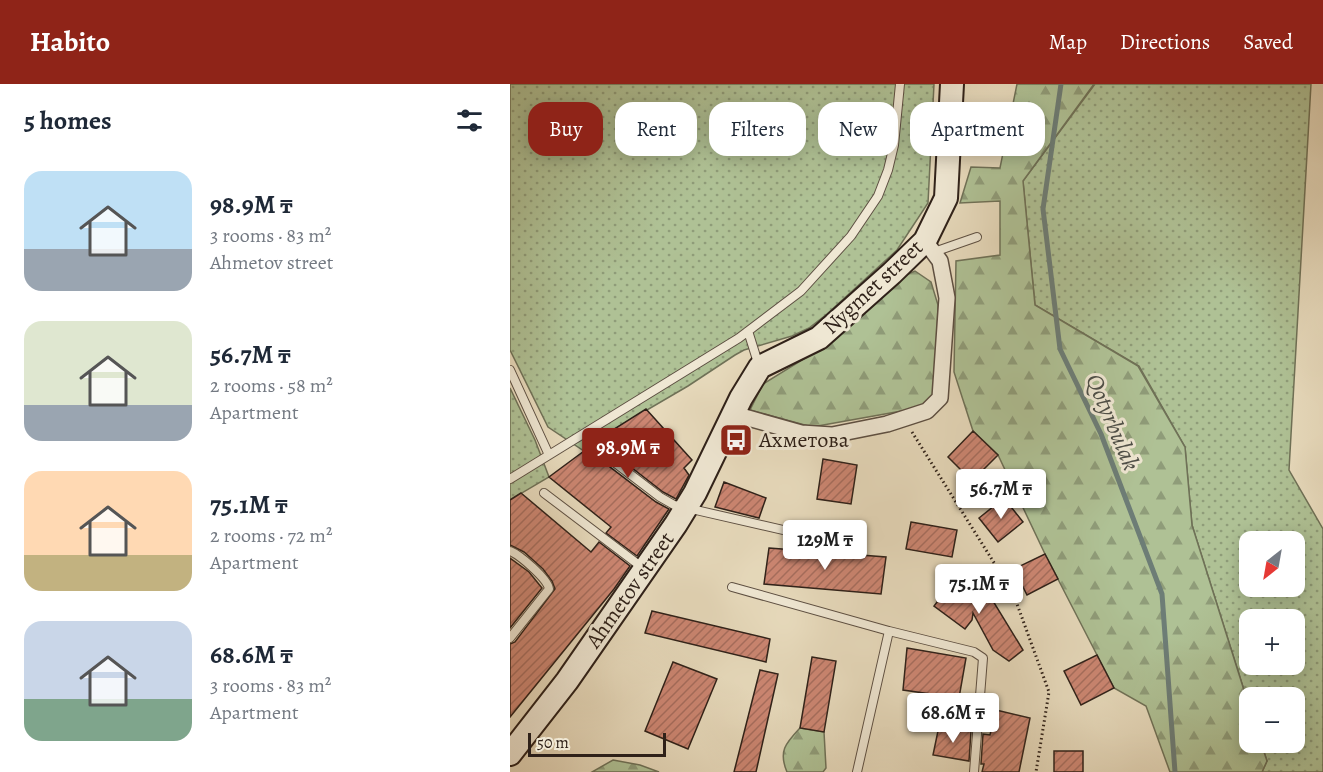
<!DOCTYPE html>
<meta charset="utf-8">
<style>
:root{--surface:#fff;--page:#f2f2f3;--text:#1f2937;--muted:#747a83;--accent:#8f2418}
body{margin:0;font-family:Alegreya,serif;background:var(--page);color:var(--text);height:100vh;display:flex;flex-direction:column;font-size:22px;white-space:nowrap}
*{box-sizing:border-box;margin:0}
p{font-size:20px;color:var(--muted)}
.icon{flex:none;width:33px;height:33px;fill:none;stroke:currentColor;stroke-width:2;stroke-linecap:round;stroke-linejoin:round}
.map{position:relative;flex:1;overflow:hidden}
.details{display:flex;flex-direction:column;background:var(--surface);width:510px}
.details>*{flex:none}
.banner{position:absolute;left:18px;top:18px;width:570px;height:54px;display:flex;gap:12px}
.needle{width:39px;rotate:211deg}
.fabs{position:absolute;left:729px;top:447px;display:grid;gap:12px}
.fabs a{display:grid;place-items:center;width:66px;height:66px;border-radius:12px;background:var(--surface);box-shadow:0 3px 15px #0003;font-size:30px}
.scale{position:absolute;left:18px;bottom:15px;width:138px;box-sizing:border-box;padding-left:6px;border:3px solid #2f2119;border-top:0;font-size:16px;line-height:21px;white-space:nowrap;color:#2f2119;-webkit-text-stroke:4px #efe7d3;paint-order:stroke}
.price{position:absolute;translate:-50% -51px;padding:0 14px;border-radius:6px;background:#fff;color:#222;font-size:20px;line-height:39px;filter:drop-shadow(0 2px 3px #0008)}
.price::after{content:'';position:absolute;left:50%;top:36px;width:18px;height:14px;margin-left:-9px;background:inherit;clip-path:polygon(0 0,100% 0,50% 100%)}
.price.on{background:var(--accent);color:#fff}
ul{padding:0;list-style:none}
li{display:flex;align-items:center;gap:18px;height:150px;padding:0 24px}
li span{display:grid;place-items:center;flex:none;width:168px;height:120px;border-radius:18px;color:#555}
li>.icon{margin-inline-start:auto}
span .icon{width:72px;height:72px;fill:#fffc;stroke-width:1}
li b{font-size:26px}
h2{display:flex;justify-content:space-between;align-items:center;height:72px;padding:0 24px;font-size:26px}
.chip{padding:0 21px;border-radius:18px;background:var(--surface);box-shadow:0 3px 15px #0003;font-size:21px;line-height:54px}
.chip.on{background:var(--accent);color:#fff}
header{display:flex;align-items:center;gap:36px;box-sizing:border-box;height:84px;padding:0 30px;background:var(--accent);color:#fff}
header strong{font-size:28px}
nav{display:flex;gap:33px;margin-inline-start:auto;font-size:21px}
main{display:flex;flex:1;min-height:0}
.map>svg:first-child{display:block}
.green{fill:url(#green-dots);stroke:#6f7157;stroke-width:1.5;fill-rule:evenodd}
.forest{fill:url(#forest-firs);stroke:#6f7157;stroke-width:1.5}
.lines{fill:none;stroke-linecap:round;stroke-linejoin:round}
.stream{stroke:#6d7d76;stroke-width:5}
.building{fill:url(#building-hatch);stroke:#2f2119;stroke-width:1.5}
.service-casing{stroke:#5d4f42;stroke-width:10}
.minor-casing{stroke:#5d4f42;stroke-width:18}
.secondary-casing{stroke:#2f2119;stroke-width:26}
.path{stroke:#2f2119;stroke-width:3;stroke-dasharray:1.5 3;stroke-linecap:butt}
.service{stroke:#efe7d3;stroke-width:8}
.minor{stroke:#efe7d3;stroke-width:15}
.secondary{stroke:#efe7d3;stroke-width:22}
.labels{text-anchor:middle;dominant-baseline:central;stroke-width:6;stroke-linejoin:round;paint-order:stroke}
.street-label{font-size:22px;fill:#2f2119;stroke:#efe7d3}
.poi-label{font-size:22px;fill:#2f2119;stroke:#efe7d3;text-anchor:start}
.water-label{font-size:24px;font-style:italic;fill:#4e4f48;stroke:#efe7d3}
</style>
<header>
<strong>Habito</strong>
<nav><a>Map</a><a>Directions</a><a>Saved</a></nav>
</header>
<main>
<section class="details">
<h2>5 homes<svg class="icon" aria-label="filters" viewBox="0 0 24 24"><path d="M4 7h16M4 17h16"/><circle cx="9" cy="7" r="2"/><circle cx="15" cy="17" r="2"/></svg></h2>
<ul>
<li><span style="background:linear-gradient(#bfe0f5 65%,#9aa5b1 0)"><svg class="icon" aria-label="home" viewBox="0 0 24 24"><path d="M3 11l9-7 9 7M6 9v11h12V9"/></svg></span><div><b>98.9M ₸</b><p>3 rooms · 83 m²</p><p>Ahmetov street</p></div></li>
<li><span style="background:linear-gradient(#dfe7d0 70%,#9aa5b1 0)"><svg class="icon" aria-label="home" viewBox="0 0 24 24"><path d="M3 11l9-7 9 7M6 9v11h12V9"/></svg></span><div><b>56.7M ₸</b><p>2 rooms · 58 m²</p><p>Apartment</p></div></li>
<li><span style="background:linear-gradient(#ffd9b3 70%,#c2b280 0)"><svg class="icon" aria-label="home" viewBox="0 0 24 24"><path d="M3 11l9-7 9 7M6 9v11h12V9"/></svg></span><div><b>75.1M ₸</b><p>2 rooms · 72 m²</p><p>Apartment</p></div></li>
<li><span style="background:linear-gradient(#c9d6e8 65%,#7fa58c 0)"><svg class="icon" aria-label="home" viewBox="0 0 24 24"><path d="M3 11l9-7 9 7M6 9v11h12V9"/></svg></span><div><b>68.6M ₸</b><p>3 rooms · 83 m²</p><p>Apartment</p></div></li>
</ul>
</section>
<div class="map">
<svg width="813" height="688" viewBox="0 0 813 688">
<defs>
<pattern id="green-dots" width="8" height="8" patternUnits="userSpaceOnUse" patternTransform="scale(1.5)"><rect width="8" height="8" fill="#afc195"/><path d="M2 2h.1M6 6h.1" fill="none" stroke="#8f9c79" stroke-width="1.8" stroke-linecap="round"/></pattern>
<pattern id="forest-firs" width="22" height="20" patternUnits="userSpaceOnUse" patternTransform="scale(1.5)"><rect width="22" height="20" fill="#afc195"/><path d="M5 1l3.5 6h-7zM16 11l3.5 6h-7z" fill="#8f9c79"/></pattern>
<pattern id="building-hatch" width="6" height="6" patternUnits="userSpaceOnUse" patternTransform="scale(1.5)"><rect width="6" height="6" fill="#cc8672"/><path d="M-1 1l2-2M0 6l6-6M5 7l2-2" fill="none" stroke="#a66d5d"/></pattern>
</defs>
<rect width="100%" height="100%" fill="#e7dabc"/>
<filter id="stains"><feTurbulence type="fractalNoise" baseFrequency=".00333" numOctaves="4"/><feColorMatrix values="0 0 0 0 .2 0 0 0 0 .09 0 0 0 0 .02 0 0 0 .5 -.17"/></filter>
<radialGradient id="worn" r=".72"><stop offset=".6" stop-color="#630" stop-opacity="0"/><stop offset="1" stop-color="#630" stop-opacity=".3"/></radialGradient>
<path class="green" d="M0,0H424L418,119L387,166L317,230L299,244L282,252L234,266L225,271L178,302L94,351L74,367L38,343L0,266Z
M585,0H801L779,386L813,445V688H752L757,677L751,659L784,658V614H740L739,622L682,441L675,363L629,282L525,221L513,97ZM740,458H784V502H740ZM740,536H784V580H740Z
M0,304L25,356L39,393L0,416Z"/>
<path class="forest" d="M507,0H584L513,97L525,221L628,282L675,363L682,441L739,622L740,658L751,659L757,677L752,688H660L636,622L604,604L535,470L488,371L463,347L444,288L446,177L490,171V117L450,119L461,83L490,84Z
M405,187L421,198L428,221L425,311L414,323L302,343L240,326L253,300L318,260L391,193Z
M290,644L314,648L316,684L313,688H277C268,667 276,659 290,644Z
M103,676L130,681L149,688H82Z"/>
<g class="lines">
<path class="stream" d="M551,0L533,125L550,265L591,350L652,510L665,688"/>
</g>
<path class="building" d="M136,325L182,376L174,384L179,391L166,415L153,408L95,363L89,362L86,365L87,373L146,418L159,425L127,472L96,449L101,443L39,393L101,347Z
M463,347L488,371L462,397L438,373Z
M313,375L347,381L341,420L307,415Z
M214,398L256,414L249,434L205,423Z
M11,409L81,468L89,458L120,482L104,505L0,633V560L5,558L45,505L42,497L33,485L14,468L0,461V416Z
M494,414L513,438L488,458L469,434Z
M401,438L447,446L442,473L396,465Z
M259,464L376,473L371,510L254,500Z
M535,470L548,495L517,511L504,485Z
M0,474L19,488L32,504L0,544Z
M449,489L480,512L513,566L499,577L483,566L463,529L462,536L455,545L424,522Z
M142,527L260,555L256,578L135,549Z
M397,564L456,574L449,614L393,606Z
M587,571L604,604L571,621L554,587Z
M302,573L326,577L314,648L290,644Z
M163,578L207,595L178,665L135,647Z
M250,586L268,590L246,688H224Z
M486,626L520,634L509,688H472L474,680H471L473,650L480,651Z
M429,642L461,647L459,677L423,671Z
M544,667H573V688H544Z"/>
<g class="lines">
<defs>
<path id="service" d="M424,168L467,153
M238,247L249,282
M0,286L39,371
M91,368L150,413L164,421L334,460
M0,395L229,254L291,207L341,152L368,112L378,86L384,61L390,0
M34,409L133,484
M0,467C10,471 38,495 39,505L0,554
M222,503L379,547
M347,688L379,547L464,568L473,574L464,688"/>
<path id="minor" d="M224,330L291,349L322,351L377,340L417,327L430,314L437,214L430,177L415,157"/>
<path id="secondary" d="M0,670L57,597L166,440L185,409L231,314L250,283L309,254L382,189L415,157L436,114L442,0"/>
</defs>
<use href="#service" class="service-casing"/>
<use href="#minor" class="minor-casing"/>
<use href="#secondary" class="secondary-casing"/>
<path class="path" d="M402,348L503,509L539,608L526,688"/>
<use href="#service" class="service"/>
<use href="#minor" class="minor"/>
<use href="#secondary" class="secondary"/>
</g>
<defs>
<symbol id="bus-square" viewBox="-11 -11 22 22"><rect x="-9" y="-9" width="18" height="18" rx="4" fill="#8f2418" stroke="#efe7d3"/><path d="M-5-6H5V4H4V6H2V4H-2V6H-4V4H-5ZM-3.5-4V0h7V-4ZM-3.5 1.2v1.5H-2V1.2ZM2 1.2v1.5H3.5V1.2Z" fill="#fff"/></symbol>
</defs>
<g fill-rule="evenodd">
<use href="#bus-square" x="207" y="337" width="38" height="38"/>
</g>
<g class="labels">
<g class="street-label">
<text transform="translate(363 203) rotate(-43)">Nygmet street</text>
<text transform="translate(120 506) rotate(-55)">Ahmetov street</text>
</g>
<g class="poi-label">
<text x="249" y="356">Ахметова</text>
</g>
<g class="water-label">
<text transform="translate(603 338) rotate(67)">Qotyrbulak</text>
</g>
</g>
<rect width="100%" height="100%" filter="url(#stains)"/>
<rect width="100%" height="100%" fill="url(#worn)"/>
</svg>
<div class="fabs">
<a><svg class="needle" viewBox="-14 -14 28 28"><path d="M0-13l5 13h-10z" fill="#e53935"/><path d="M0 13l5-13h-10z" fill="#747a83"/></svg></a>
<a>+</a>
<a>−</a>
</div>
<div class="scale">50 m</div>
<b class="price on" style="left:118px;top:395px">98.9M ₸</b>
<b class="price" style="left:491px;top:436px">56.7M ₸</b>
<b class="price" style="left:315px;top:487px">129M ₸</b>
<b class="price" style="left:469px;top:531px">75.1M ₸</b>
<b class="price" style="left:443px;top:660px">68.6M ₸</b>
<div class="banner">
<a class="chip on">Buy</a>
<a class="chip">Rent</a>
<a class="chip">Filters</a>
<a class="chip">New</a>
<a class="chip">Apartment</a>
</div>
</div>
</main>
